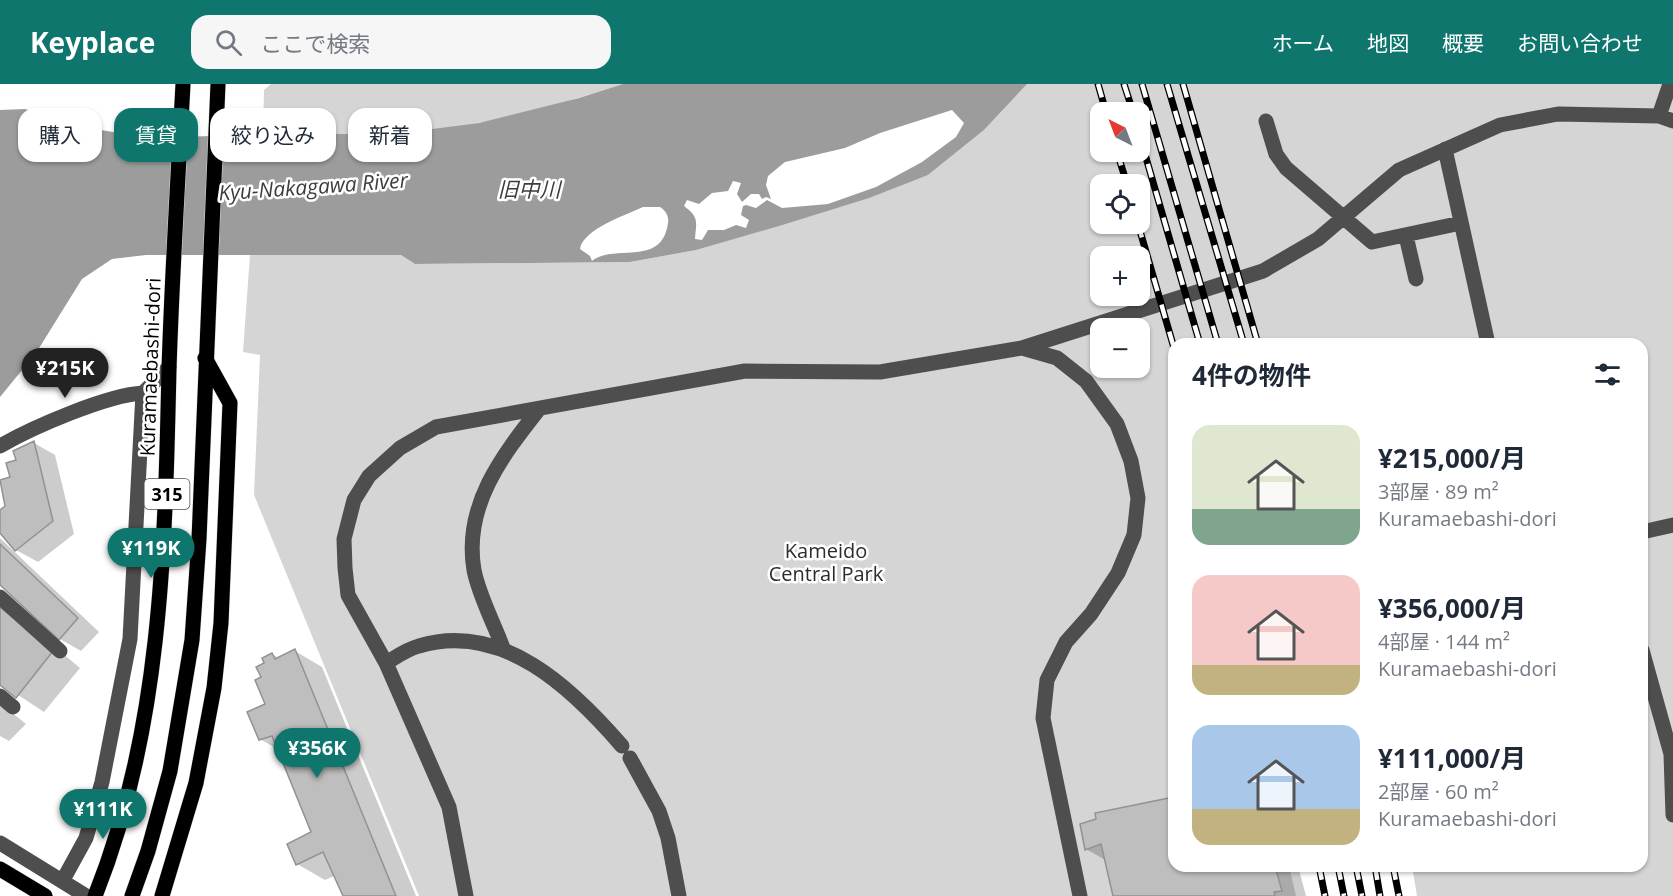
<!DOCTYPE html>
<html lang="ja">
<meta charset="utf-8">
<style>
:root{--surface:#fff;--page:#f6f6f7;--text:#1f2937;--muted:#747a83;--accent:#0f766e}
body{margin:0;font-family:"Open Sans","Noto Sans JP",sans-serif;background:var(--page);color:var(--text);height:100vh;display:flex;flex-direction:column;font-size:22px;white-space:nowrap}
*{box-sizing:border-box;margin:0}
p{font-size:20px;color:var(--muted)}
.icon{flex:none;width:33px;height:33px;fill:none;stroke:currentColor;stroke-width:2;stroke-linecap:round;stroke-linejoin:round}
.map{position:relative;flex:1;overflow:hidden}
.side{position:absolute;left:1168px;top:254px;width:480px;height:534px;display:flex;flex-direction:column;background:var(--surface);border-radius:18px;box-shadow:0 2px 4px #0004}
.side>*{flex:none}
.banner{position:absolute;left:18px;top:24px;width:570px;height:54px;display:flex;gap:12px}
.needle{width:39px;rotate:318deg}
.controls{position:absolute;left:1090px;top:18px;display:grid;gap:12px}
.controls a{display:grid;place-items:center;width:60px;height:60px;border-radius:12px;background:var(--surface);box-shadow:0 2px 4px #0004;font-size:30px}
.price{position:absolute;translate:-50% -51px;padding:0 14px;border-radius:21px;background:var(--accent);color:#fff;font-size:20px;line-height:39px;filter:drop-shadow(0 2px 3px #0008)}
.price::after{content:'';position:absolute;left:50%;top:36px;width:18px;height:14px;margin-left:-9px;background:inherit;clip-path:polygon(0 0,100% 0,50% 100%)}
.price.on{background:#222;color:#fff}
ul{padding:0;list-style:none}
li{display:flex;align-items:center;gap:18px;height:150px;padding:0 24px}
li span{display:grid;place-items:center;flex:none;width:168px;height:120px;border-radius:18px;color:#555}
li>.icon{margin-inline-start:auto}
span .icon{width:72px;height:72px;fill:#fffc;stroke-width:1}
li b{font-size:26px}
h2{display:flex;justify-content:space-between;align-items:center;height:72px;padding:0 24px;font-size:26px}
.tag{padding:0 21px;border-radius:18px;background:var(--surface);box-shadow:0 2px 4px #0004;font-size:21px;line-height:54px}
.tag.on{background:var(--accent);color:#fff}
header{display:flex;align-items:center;gap:36px;box-sizing:border-box;height:84px;padding:0 30px;background:var(--accent);color:#fff}
header strong{font-size:28px}
nav{display:flex;gap:33px;margin-inline-start:auto;font-size:21px}
.search{width:420px;height:54px;background:var(--page);display:flex;align-items:center;gap:15px;box-sizing:border-box;padding:0 21px;border-radius:18px;color:var(--muted);font-size:22px}
.map>svg:first-child{display:block}
.green{fill:#d5d5d5;fill-rule:evenodd}
.water{fill:#9c9c9c;fill-rule:evenodd}
.shadow{fill:#0003}
.building{fill:#bebebe;stroke:#929292;stroke-width:1.5}
.lines{fill:none;stroke-linecap:round;stroke-linejoin:round}
.major-casing{stroke:#dbdbdb;stroke-width:16}
.minor{stroke:#4e4e4e;stroke-width:15}
.major{stroke:#000;stroke-width:15}
.rail-casing{stroke:#000;stroke-width:7}
.rail{stroke:#fff;stroke-width:4.5;stroke-dasharray:14;stroke-linecap:butt}
.labels{text-anchor:middle;dominant-baseline:central;stroke-width:5;stroke-linejoin:round;paint-order:stroke}
.shield{fill:#fff;stroke:#4c4c4c;stroke-width:1.5}
.shield-label{font-size:18px;font-weight:bold;fill:#000}
.street-label{font-size:20px;fill:#000;stroke:#fff}
.park-label{font-size:20px;fill:#2c2c2c;stroke:#fff}
.water-label{font-size:21px;font-style:italic;fill:#3d3d3d;stroke:#fff}
</style>
<header>
<strong>Keyplace</strong>
<div class="search"><svg class="icon" aria-label="search" viewBox="0 0 24 24"><circle cx="10" cy="10" r="6"/><path d="M15 15l6 6"/></svg>ここで検索</div>
<nav><a>ホーム</a><a>地図</a><a>概要</a><a>お問い合わせ</a></nav>
</header>
<div class="map">
<svg width="1673" height="812" viewBox="0 0 1673 812">
<rect width="100%" height="100%" fill="#fff"/>
<path class="green" d="M271,0H623C547,25 467,46 387,51C346,53 304,49 263,50L264,6Z
M1027,0H1673V812H1417L1412,782H1642V260H1174V782H1289L1296,812H419L254,411L260,271L243,268L250,171H401L415,180L630,178L696,166L928,91L984,46ZM1101,28H1140V68H1101ZM1101,100H1140V140H1101ZM1101,172H1140V212H1101ZM1101,244H1140V284H1101Z"/>
<path class="water" d="M623,0H1027L984,46L928,91L869,114L779,142L696,166L630,178L415,180L401,171H146L112,175L82,195L36,269L0,313V26L25,25L70,41L150,54L298,49L386,51L479,39L579,14ZM952,26L964,39L956,53L922,78L876,103L828,120L782,124L767,116L756,124L746,121L743,122L741,131L749,136L746,144L736,141L724,146H708L702,156L695,155C696,138 700,134 684,122L687,116L699,120L712,109L728,107L733,97L741,99L737,110L742,118L751,110H759L762,115L766,113L771,115L766,101L768,92L785,78L845,64L880,49ZM643,123H660C666,127 669,132 668,139C662,184 614,159 592,177L590,172L580,165C583,145 626,131 643,123Z"/>
<path class="shadow" d="M34,359L55,371L74,450L38,478L16,466L0,447V428L6,423L17,377Z
M0,454L99,548L81,567L60,555L0,499Z
M0,517L80,584L44,628L0,599Z
M295,567L322,583L416,812H345L334,792L325,796L297,780L313,749L279,666L260,655L267,620L263,594L266,579L272,570L279,574Z
M0,619L26,640L9,657L0,652Z
M1174,715V782H1298L1306,812H1115L1107,777L1086,765L1097,731Z"/>
<path class="building" d="M34,357L53,437L15,467L0,449V426L5,422L0,396L10,393L6,379L16,376L13,367Z
M0,460L78,534L59,556L0,501Z
M0,523L53,567L16,614L0,601Z
M295,565L396,812H343L323,768L296,781L287,760L311,748L272,652L259,656L247,628L265,620L255,596L261,593L256,583L264,579L262,574L272,569L275,575Z
M1174,713V782H1275L1282,807L1274,808L1275,812H1113L1101,760L1085,766L1080,740L1096,735L1095,729Z"/>
<g class="lines">
<defs>
<path id="major" d="M0,785L45,812
M95,812C162,645 165,463 169,285C172,190 178,95 183,0
M132,812L148,767L170,687L192,556L199,455L218,0
M162,812L196,699L214,604L221,539L230,319L205,274"/>
</defs>
<use href="#major" class="major-casing"/>
<path class="minor" d="M1659,32L1670,0
M1266,37L1276,70L1286,84L1372,158L1461,139
M1445,65L1488,260
M1406,152L1416,195
M1022,264L1263,187L1318,155L1399,86L1500,41L1558,30L1659,32L1673,37
M0,362C33,343 107,311 143,309
M1642,448L1673,441
M0,513L60,567
M503,564C494,539 479,512 474,486C463,422 502,372 539,325
M1642,566L1671,670L1673,731
M386,579C396,573 407,565 419,562C502,537 572,604 622,662
M0,612L13,623
M630,674L659,727L668,754L679,812
M0,759L86,812
M63,796L86,754L102,698L130,555L143,309L169,283
M466,812L449,723L386,579L348,511L345,484L344,455L354,416L369,392L400,364L436,343L745,287L880,288L1022,264L1057,274L1086,297L1117,340L1131,377L1138,414L1134,451L1118,489L1091,530L1066,558L1047,596L1043,634L1080,812"/>
<use href="#major" class="major"/>
<defs>
<path id="rail" d="M1098,0L1106,28
M1124,0L1133,28
M1142,0L1218,260
M1167,0L1244,260
M1183,0L1258,260
M1140,53L1200,260
M1117,68L1127,100
M1138,140L1174,264
M1319,782L1325,812
M1338,782L1344,812
M1356,782L1362,812
M1375,782L1380,812
M1393,782L1399,812"/>
</defs>
<use href="#rail" class="rail-casing"/>
<use href="#rail" class="rail"/>
</g>
<g class="labels">
<rect class="shield" x="144.5" y="395" width="45" height="30" rx="4.5"/>
<g class="shield-label">
<text x="167" y="410">315</text>
</g>
<g class="street-label">
<text transform="translate(150 283) rotate(-88)">Kuramaebashi-dori</text>
</g>
<g class="park-label">
<text x="826" y="466">Kameido<tspan x="826" dy="23">Central Park</tspan></text>
</g>
<g class="water-label">
<text transform="translate(313 102) rotate(-4)">Kyu-Nakagawa River</text>
<text x="529" y="105">旧中川</text>
</g>
</g>
</svg>
<div class="controls">
<a><svg class="needle" viewBox="-14 -14 28 28"><path d="M0-13l5 13h-10z" fill="#e53935"/><path d="M0 13l5-13h-10z" fill="#747a83"/></svg></a>
<a><svg class="icon" aria-label="locate" viewBox="0 0 24 24"><circle cx="12" cy="12" r="6"/><path d="M12 2v4M12 18v4M2 12h4M18 12h4"/></svg></a>
<a>+</a>
<a>−</a>
</div>
<b class="price on" style="left:65px;top:315px">¥215K</b>
<b class="price" style="left:151px;top:495px">¥119K</b>
<b class="price" style="left:317px;top:695px">¥356K</b>
<b class="price" style="left:103px;top:756px">¥111K</b>
<div class="banner">
<a class="tag">購入</a>
<a class="tag on">賃貸</a>
<a class="tag">絞り込み</a>
<a class="tag">新着</a>
</div>
<section class="side">
<h2>4件の物件<svg class="icon" aria-label="filters" viewBox="0 0 24 24"><path d="M4 7h16M4 17h16"/><circle cx="9" cy="7" r="2"/><circle cx="15" cy="17" r="2"/></svg></h2>
<ul>
<li><span style="background:linear-gradient(#dfe7d0 70%,#7fa58c 0)"><svg class="icon" aria-label="home" viewBox="0 0 24 24"><path d="M3 11l9-7 9 7M6 9v11h12V9"/></svg></span><div><b>¥215,000/月</b><p>3部屋 · 89 m²</p><p>Kuramaebashi-dori</p></div></li>
<li><span style="background:linear-gradient(#f6c9c9 75%,#c2b280 0)"><svg class="icon" aria-label="home" viewBox="0 0 24 24"><path d="M3 11l9-7 9 7M6 9v11h12V9"/></svg></span><div><b>¥356,000/月</b><p>4部屋 · 144 m²</p><p>Kuramaebashi-dori</p></div></li>
<li><span style="background:linear-gradient(#a9c7e8 70%,#c2b280 0)"><svg class="icon" aria-label="home" viewBox="0 0 24 24"><path d="M3 11l9-7 9 7M6 9v11h12V9"/></svg></span><div><b>¥111,000/月</b><p>2部屋 · 60 m²</p><p>Kuramaebashi-dori</p></div></li>
</ul>
</section>
</div>
